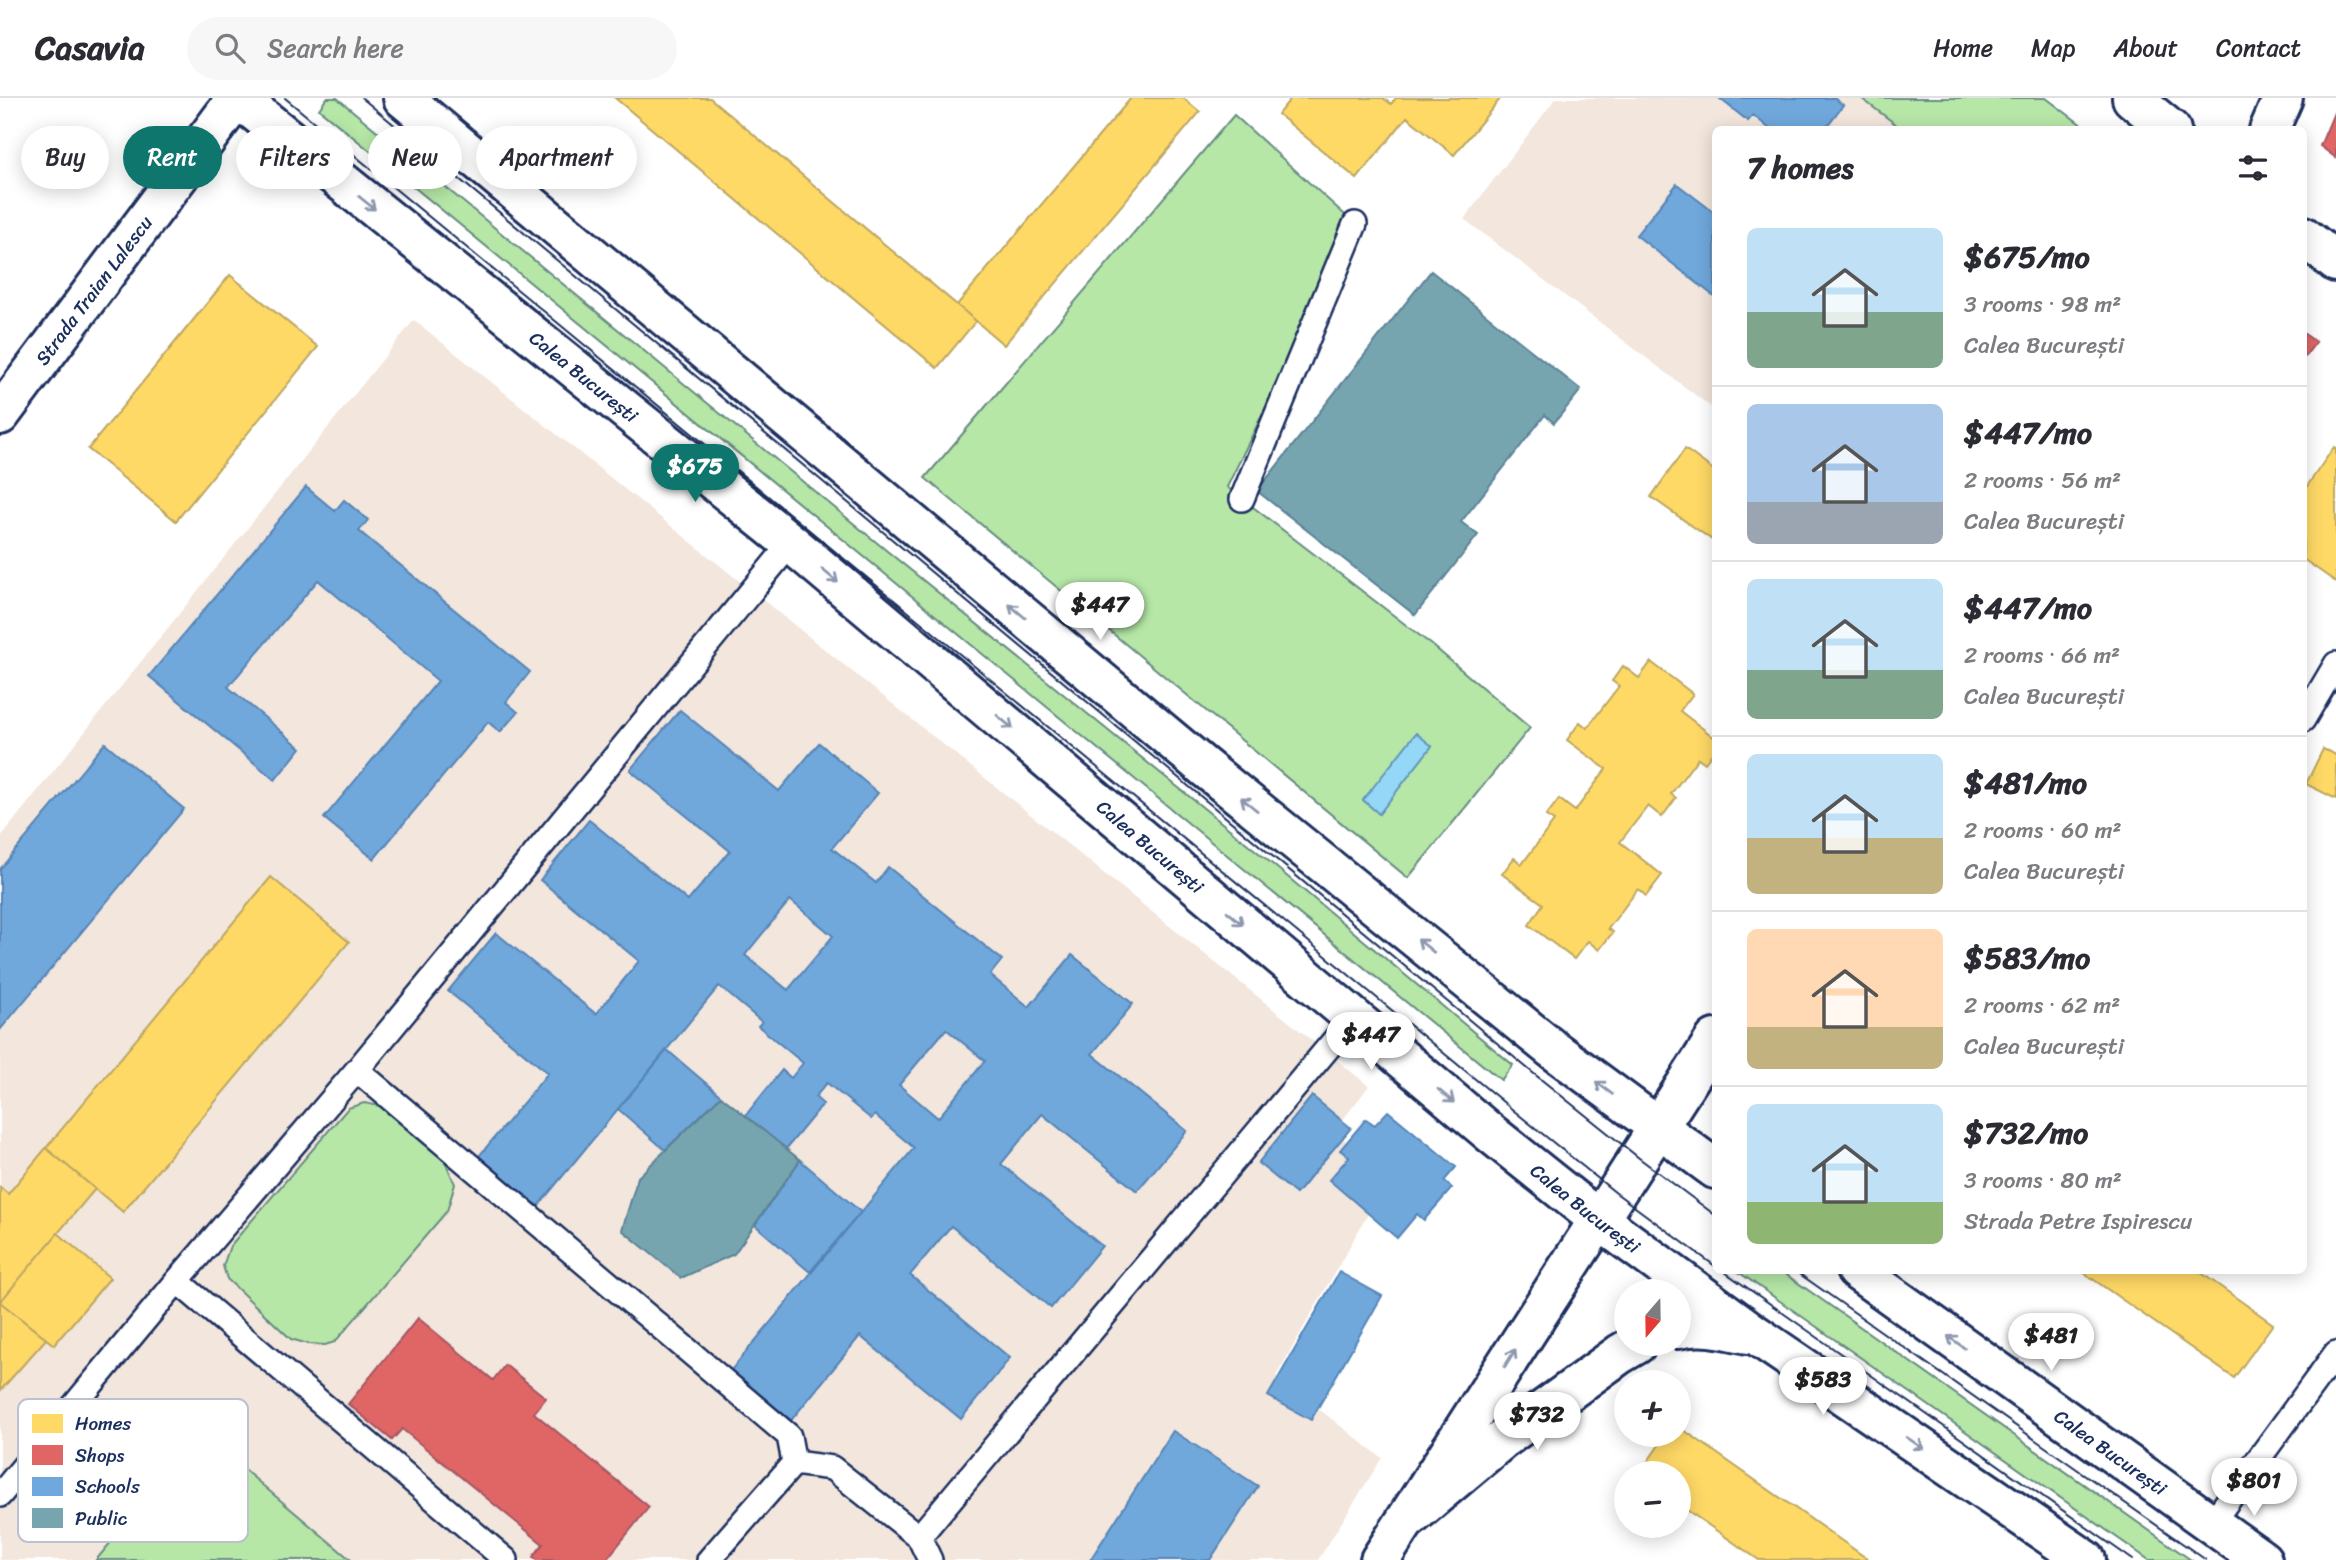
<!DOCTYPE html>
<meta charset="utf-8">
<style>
:root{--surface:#fff;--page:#f7f7f7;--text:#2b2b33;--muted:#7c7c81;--line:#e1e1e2;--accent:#0f766e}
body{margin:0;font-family:Sriracha,sans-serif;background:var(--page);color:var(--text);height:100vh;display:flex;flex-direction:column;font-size:26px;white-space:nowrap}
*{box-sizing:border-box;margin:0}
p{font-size:23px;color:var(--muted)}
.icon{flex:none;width:38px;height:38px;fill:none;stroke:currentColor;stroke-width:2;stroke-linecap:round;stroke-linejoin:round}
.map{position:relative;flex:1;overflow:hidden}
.sheet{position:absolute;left:1712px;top:28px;width:595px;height:1148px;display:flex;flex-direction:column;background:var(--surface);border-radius:10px;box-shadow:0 4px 18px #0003}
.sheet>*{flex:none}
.banner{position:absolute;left:21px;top:28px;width:665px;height:63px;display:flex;gap:14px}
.needle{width:46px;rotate:200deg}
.buttons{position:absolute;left:1614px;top:1181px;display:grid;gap:14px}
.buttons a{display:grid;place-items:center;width:77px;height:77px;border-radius:50%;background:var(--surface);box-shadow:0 4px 18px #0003;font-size:35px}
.price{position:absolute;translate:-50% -60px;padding:0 16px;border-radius:24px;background:#fff;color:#222;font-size:23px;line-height:46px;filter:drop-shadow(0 2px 4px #0008)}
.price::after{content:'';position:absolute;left:50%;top:42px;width:21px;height:16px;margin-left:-10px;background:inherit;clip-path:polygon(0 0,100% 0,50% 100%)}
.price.selected{background:var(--accent);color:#fff}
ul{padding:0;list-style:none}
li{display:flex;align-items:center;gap:21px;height:175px;padding:0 35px}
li+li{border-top:2px solid var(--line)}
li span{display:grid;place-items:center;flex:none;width:196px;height:140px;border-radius:10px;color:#555}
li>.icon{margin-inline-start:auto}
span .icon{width:84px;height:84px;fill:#fffc;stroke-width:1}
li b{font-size:30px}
h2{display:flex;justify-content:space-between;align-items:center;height:84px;padding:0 35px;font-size:30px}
.pill{padding:0 24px;border-radius:32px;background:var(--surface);box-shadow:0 4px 18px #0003;font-size:24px;line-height:63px}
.pill.selected{background:var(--accent);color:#fff}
header{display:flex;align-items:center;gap:42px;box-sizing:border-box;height:98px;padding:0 35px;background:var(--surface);border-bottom:2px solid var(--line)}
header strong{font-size:33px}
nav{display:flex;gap:38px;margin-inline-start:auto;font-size:24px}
.search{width:490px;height:63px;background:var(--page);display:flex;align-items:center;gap:18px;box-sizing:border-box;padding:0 24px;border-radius:38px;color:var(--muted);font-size:26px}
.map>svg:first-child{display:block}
.built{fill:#f3e6dc}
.green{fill:#b6e7a7;stroke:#688b82;stroke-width:2}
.water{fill:#94d7f6;stroke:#6494b9;stroke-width:2}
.homes{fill:#ffd966;stroke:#bba664;stroke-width:2}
.shops{fill:#e06666;stroke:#a55664;stroke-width:2}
.schools{fill:#6fa8dc;stroke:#5684b6;stroke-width:2;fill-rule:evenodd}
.public{fill:#76a5af;stroke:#5b8297;stroke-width:2}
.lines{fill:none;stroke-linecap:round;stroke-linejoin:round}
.service-casing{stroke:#1b2f5e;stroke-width:28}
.minor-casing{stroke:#1b2f5e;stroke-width:44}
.tertiary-casing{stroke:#1b2f5e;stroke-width:44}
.secondary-casing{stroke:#1b2f5e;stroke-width:44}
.service{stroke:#fff;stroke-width:23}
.minor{stroke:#fff;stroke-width:38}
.tertiary{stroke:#fff;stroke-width:38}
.secondary{stroke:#fff;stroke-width:38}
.tram{stroke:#1b2f5e;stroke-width:2}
.oneway{stroke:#8d97ae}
.labels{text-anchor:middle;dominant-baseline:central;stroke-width:7;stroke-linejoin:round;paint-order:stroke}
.street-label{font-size:19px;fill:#1b2f5e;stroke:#fff}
.key{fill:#fff;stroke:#bbc1cf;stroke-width:2}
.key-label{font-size:19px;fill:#1b2f5e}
</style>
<header>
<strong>Casavia</strong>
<div class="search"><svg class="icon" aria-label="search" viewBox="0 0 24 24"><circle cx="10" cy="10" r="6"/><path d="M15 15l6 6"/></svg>Search here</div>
<nav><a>Home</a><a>Map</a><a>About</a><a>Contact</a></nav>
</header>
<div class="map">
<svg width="2336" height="1462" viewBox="0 0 2336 1462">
<rect width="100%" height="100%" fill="#fff"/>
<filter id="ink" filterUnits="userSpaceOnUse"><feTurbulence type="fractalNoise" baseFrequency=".0143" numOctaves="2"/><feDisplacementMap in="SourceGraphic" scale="14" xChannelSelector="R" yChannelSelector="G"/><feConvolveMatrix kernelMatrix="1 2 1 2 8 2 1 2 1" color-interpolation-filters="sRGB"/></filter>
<g filter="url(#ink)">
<path class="built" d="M1556,0H2046L2087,31L1715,32V312L1464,121Z
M414,222L1369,988L1334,1033L1389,1079L1276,1278L1382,1360L1318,1462H0V740Z"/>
<path class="green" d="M327,0H337L887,453L1265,760L1513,967L1501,982C1108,657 711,337 319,11Z
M1861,0H2046L2087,31H1902Z
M1234,17L1355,126L1227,389L1432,547L1530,630L1408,780L925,380Z
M364,1005L385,1009L445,1063L455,1086L447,1113L335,1244L325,1247L308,1246L291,1241L227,1181L223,1168L230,1148L348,1010Z
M1737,1173H1781L2191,1462H2149Z
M202,1336L351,1462H96Z"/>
<path class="water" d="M1416,635L1432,648L1379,716L1363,702Z"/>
<path class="homes" d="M615,0H710L976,223L937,270Z
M1131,0H1183L1200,14L1004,247L957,207Z
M1291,0H1383L1391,6L1396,0H1501L1454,57L1407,19L1357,81L1278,16Z
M230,177L318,249L176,423L88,351Z
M2334,349L2336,351V484L2303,461V394Z
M1685,351L1715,373V444L1651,399Z
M1651,564L1693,596L1680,613L1715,640V652L1705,665L1698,660L1671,696L1676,700L1662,719L1648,708L1620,744L1662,777L1646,798L1638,791L1608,831L1613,834L1599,852L1588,843L1574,861L1529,827L1543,806L1502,776L1514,760L1522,766L1554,723L1546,718L1559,701L1575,713L1606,671L1567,642L1580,624L1587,630L1619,588L1612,583L1623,568L1639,580Z
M2323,651L2336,657V701L2306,686Z
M271,779L349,844L123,1114L46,1050Z
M46,1050L95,1091L0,1204L46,1241L0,1293V1089L8,1096Z
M58,1135L110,1180L54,1247L0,1204Z
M2080,1172H2197L2273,1226L2234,1280Z
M1678,1328L1869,1462H1759L1678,1406V1376H1639L1666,1337H1678Z"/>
<path class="shops" d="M2336,10V60L2320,48Z
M2303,235L2316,244L2303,261Z
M418,1220L493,1282L505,1267L546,1300L534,1315L649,1409L606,1462H537L533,1459L543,1446L402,1331L392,1342L348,1306Z"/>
<path class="schools" d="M1719,0H1834L1843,7L1824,32H1771L1753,17L1748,23Z
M1677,86L1715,115V199L1636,137Z
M306,389L335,413L344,402L368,422L359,433L530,574L506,604L518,614L500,634L488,624L374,761L324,720L438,583L318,482L228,589L301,650L275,682L149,578Z
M680,612L779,693L819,645L878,695L832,750L876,785L888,769L1002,862L990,877L1029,909L1072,857L1133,906L1092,956L1187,1033L1137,1093L1042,1016L1001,1066L1102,1148L1051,1210L951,1128L910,1177L1010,1260L961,1321L860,1238L788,1326L727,1277L914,1050L875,1017L871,1021L827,985L815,999L823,1006L786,1051L745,1018L782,972L791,980L803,965L758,928L762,924L719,888L534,1113L474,1064L548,975L448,893L496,835L596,916L639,863L540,782L589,722L688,803L730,753L630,672ZM790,802L833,838L788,892L745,857ZM946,931L985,963L938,1020L899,987Z
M105,645L184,711L0,932V771Z
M667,952L721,998L665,1052L618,1011Z
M1312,998L1351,1030L1296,1096L1258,1065Z
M1388,1013L1456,1069L1444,1083L1452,1090L1424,1122L1417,1116L1397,1140L1329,1082L1349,1059L1340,1052L1366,1021L1375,1027Z
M800,1062L861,1114L810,1174L755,1127Z
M1339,1174L1382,1198L1311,1322L1268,1298Z
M1173,1333L1258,1388L1210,1462H1090Z"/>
<path class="public" d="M1431,173L1581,292L1554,325L1545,317L1461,424L1478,437L1415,517L1257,393Z
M721,998L800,1062L734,1156L681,1180L622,1132L638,1079Z"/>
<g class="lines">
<defs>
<path id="service" d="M1242,401L1355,126
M2303,622L2336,566
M357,972L789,1338L794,1365
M177,1183L506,1462
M0,1397L177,1183L357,972L791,445
M2211,1426L2336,1255
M709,1462L794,1365L832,1370L919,1439
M930,1462L919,1439L1353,920"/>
<path id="minor" d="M2132,0L2171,32"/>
<g id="tertiary">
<path d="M2269,32L2283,0"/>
<path d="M2303,138L2336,164"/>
<path id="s1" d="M0,317L237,0"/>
<path d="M1380,1462L1715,941"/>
</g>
<g id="secondary">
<path id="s2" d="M238,0L791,445L1489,1034L1599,1122L1756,1237L2086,1462"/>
<path d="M403,0L1204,669L1551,950L1715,1071"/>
<path id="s3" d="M1856,1172L2262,1462"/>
<path d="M1678,1231C1702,1225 1725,1231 1748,1236"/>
<path d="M1408,1421L1502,1342L1620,1256L1637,1246"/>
</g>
</defs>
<use href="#service" class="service-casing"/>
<use href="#minor" class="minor-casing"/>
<use href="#tertiary" class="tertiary-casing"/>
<use href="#secondary" class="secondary-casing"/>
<use href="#service" class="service"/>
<use href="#minor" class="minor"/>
<use href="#tertiary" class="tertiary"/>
<use href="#secondary" class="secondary"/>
<path class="tram" d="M285,0L1508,1008L1616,1095L1715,1168
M362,0L1533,975L1639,1060L1715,1117
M1722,1172L2133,1462
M1794,1172L2206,1462"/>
</g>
<defs><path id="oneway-shaft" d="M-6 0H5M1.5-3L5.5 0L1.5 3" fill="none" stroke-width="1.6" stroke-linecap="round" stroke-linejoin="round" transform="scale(1.75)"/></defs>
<g class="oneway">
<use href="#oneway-shaft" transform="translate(367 105) rotate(39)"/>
<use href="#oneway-shaft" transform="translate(830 478) rotate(40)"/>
<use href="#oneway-shaft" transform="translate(1017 513) rotate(-140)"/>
<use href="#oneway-shaft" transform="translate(1005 624) rotate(40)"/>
<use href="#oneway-shaft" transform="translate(1249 706) rotate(-141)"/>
<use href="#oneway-shaft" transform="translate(1235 820) rotate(40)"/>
<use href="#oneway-shaft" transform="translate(1426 848) rotate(-141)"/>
<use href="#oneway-shaft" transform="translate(1604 990) rotate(-143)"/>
<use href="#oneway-shaft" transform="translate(1446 998) rotate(40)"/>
<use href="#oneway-shaft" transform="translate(1956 1244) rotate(-144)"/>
<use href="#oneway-shaft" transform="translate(1510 1260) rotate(-58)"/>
<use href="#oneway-shaft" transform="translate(1915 1345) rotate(34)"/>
</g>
</g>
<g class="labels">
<g class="street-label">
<text stroke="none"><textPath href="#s1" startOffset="156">Strada Traian Lalescu</textPath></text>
<text stroke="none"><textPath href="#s2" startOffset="444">Calea București</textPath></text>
<text stroke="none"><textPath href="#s2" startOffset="1180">Calea București</textPath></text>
<text stroke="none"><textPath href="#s2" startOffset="1746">Calea București</textPath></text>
<text stroke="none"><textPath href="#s3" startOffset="313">Calea București</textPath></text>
</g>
</g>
<rect x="18" y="1301" width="230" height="143" rx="10" class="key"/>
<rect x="32" y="1316" width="31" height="19" fill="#ffd966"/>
<rect x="32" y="1347" width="31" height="20" fill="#e06666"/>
<rect x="32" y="1379" width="31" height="19" fill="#6fa8dc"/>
<rect x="32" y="1410" width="31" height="20" fill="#76a5af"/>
<g class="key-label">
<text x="75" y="1332">Homes</text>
<text x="75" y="1364">Shops</text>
<text x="75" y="1395">Schools</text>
<text x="75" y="1427">Public</text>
</g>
</svg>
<div class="buttons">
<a><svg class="needle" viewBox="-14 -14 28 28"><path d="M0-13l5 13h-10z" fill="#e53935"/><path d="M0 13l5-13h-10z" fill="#7c7c81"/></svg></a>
<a>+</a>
<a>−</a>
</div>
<b class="price selected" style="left:695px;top:406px">$675</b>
<b class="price" style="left:1100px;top:544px">$447</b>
<b class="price" style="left:1371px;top:974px">$447</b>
<b class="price" style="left:2051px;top:1275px">$481</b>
<b class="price" style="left:1823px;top:1319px">$583</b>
<b class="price" style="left:1537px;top:1354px">$732</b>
<b class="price" style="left:2254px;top:1420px">$801</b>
<div class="banner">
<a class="pill">Buy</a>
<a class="pill selected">Rent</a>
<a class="pill">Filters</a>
<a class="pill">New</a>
<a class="pill">Apartment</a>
</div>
<section class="sheet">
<h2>7 homes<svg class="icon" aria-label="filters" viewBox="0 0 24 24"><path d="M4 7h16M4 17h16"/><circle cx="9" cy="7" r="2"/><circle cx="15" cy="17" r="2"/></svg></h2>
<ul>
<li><span style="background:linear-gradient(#bfe0f5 60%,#7fa58c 0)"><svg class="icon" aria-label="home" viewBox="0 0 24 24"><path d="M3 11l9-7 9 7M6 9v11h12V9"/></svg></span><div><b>$675/mo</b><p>3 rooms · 98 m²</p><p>Calea București</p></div></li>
<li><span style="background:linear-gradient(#a9c7e8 70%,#9aa5b1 0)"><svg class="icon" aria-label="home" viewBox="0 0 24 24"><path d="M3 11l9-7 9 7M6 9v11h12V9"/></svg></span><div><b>$447/mo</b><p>2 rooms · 56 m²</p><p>Calea București</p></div></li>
<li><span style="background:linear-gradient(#bfe0f5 65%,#7fa58c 0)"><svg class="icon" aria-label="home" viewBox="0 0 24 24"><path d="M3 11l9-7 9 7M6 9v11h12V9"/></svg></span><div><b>$447/mo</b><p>2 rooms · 66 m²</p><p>Calea București</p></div></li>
<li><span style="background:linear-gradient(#bfe0f5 60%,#c2b280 0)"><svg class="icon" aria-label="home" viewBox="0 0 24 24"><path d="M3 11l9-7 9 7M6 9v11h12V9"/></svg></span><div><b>$481/mo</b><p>2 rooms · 60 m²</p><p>Calea București</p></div></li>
<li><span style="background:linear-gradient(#ffd9b3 70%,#c2b280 0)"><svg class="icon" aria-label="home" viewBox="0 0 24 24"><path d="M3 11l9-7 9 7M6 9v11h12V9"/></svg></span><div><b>$583/mo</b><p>2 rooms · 62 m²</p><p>Calea București</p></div></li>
<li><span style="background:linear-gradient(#bfe0f5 70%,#8fb573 0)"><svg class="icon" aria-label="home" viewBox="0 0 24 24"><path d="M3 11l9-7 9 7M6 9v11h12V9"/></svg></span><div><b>$732/mo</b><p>3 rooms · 80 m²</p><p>Strada Petre Ispirescu</p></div></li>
</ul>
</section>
</div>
